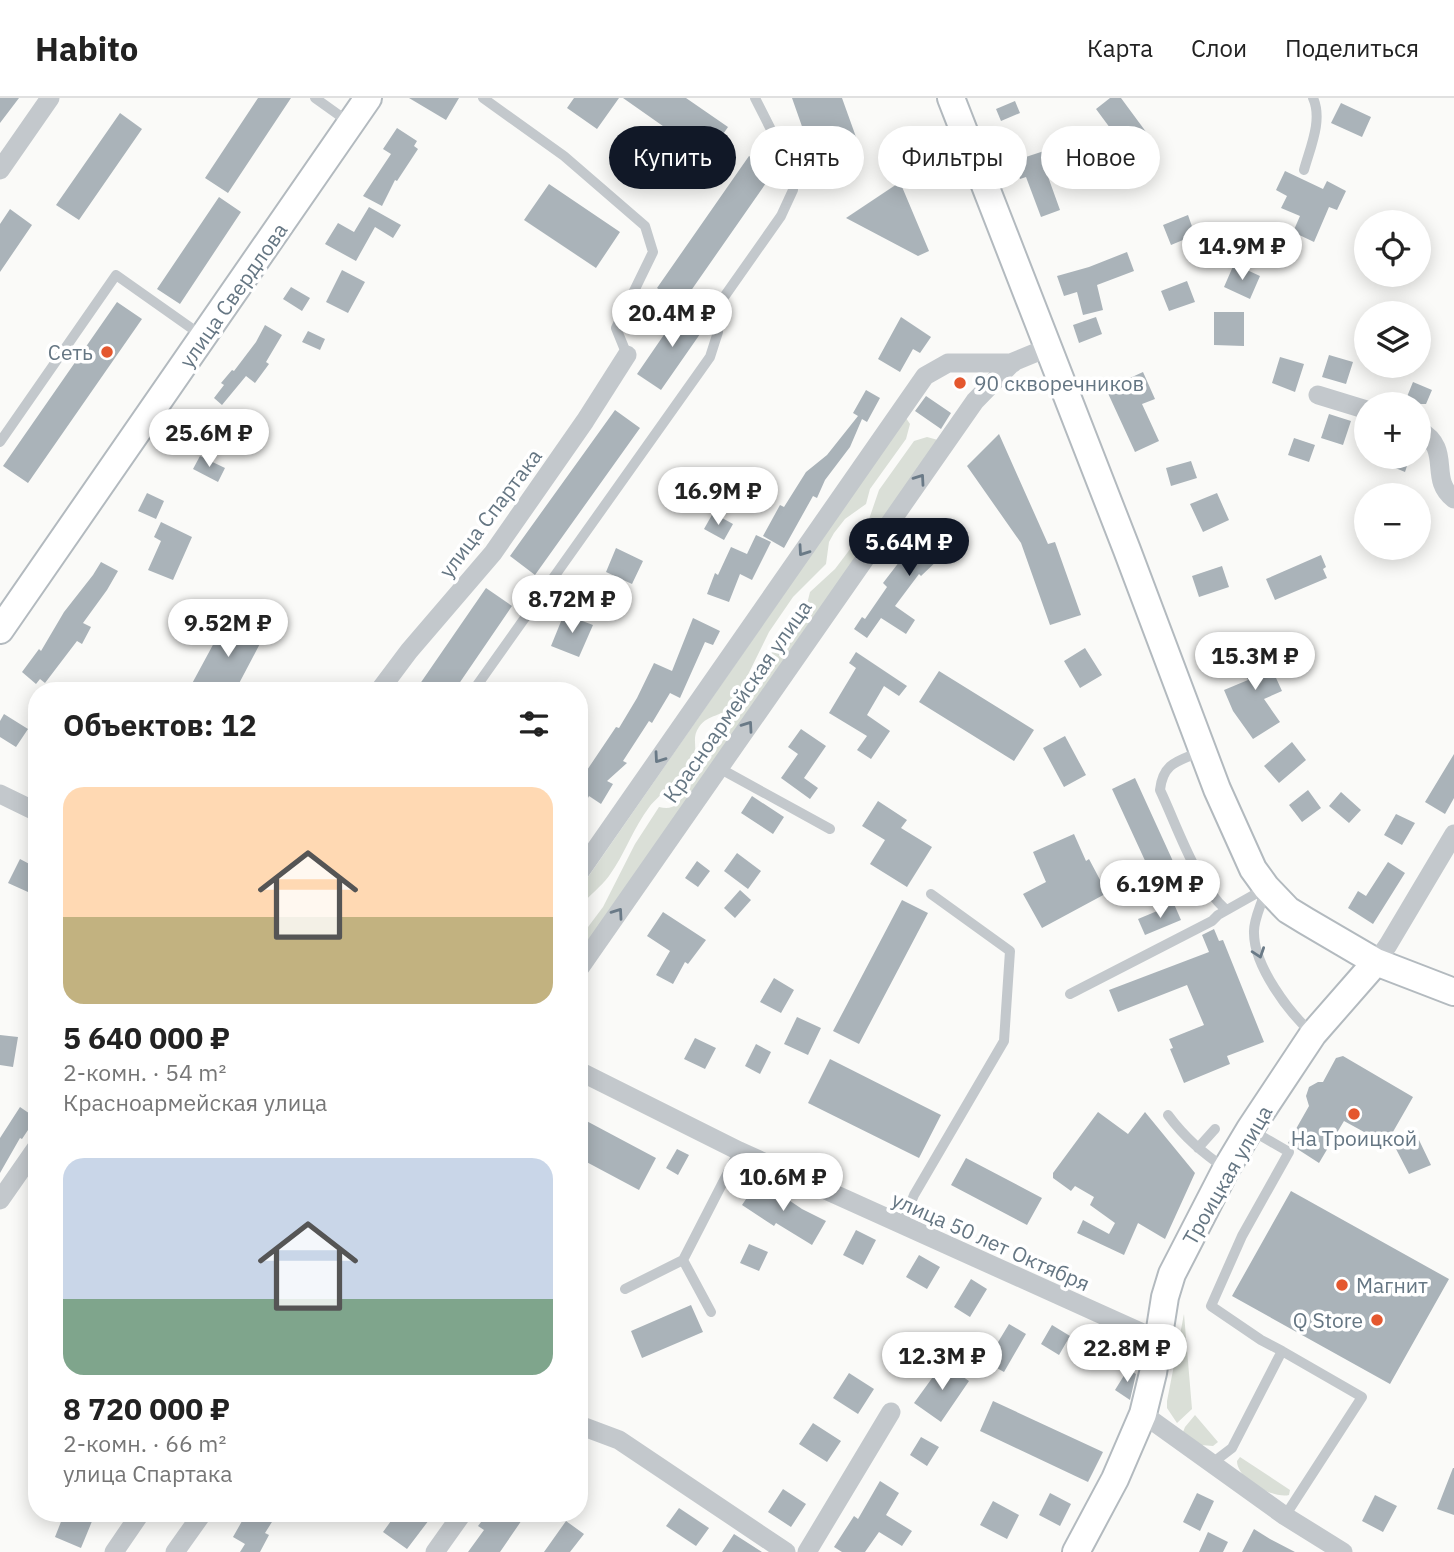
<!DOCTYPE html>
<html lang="ru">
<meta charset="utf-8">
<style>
:root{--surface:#fff;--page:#f2f2f2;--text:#222;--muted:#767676;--line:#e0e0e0;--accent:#111827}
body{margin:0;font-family:"IBM Plex Sans",sans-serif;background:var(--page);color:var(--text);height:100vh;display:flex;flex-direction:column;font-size:26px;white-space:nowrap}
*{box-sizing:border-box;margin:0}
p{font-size:23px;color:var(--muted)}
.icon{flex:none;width:38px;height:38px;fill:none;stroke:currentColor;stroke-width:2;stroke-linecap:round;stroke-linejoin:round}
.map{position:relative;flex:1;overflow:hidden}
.details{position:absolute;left:28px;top:584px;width:560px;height:840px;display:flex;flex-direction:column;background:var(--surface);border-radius:28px;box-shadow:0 4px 18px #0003}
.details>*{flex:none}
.top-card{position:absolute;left:609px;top:28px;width:665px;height:63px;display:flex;gap:14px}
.fabs{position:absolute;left:1354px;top:112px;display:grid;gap:14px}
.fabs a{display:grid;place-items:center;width:77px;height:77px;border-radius:50%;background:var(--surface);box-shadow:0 4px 18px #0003;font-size:35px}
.price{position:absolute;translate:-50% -60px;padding:0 16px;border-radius:24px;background:#fff;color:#222;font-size:23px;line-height:46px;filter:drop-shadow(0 2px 4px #0008)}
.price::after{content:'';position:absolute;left:50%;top:42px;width:21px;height:16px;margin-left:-10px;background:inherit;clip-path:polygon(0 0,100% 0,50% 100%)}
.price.selected{background:var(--accent);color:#fff}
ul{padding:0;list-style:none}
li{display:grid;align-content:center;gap:14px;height:371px;padding:0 35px}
li span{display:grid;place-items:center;height:217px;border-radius:21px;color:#555}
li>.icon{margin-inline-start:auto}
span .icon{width:126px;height:126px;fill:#fffc;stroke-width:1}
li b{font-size:30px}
h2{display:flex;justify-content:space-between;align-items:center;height:84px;padding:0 35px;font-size:30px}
.chip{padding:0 24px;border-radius:32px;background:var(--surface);box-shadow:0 4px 18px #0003;font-size:24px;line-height:63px}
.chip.selected{background:var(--accent);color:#fff}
header{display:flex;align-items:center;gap:42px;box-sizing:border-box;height:98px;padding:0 35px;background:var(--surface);border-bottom:2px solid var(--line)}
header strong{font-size:33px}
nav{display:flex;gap:38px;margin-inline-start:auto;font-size:24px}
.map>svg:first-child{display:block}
.green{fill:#dadfd7}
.building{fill:#aab3b9}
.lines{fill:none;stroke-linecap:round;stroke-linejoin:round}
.secondary-casing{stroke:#b3babf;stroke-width:30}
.service{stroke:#c3c8cc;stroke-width:10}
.minor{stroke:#c3c8cc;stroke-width:19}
.secondary{stroke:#fff;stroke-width:26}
.oneway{stroke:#6a7a87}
.poi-dot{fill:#e4572e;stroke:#fff;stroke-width:2.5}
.labels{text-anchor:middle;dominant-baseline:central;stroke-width:7;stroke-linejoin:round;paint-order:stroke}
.street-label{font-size:21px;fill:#657683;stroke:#fff}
.poi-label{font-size:21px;fill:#657683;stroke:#fff;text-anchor:end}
</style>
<header>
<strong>Habito</strong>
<nav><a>Карта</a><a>Слои</a><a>Поделиться</a></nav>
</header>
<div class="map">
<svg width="1454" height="1454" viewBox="0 0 1454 1454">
<rect width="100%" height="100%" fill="#fafaf8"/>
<path class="green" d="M906,320L910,326L906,341L870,391L866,406L845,421L834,435L829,444L826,466L793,499L769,534L734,605C722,620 709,615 699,629C691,640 698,650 694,660C691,667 658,699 650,708C633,730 625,756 609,778C601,789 588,798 579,810V792Z
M927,339L938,342L579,860V841L603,809L635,746L659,709C672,712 678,708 684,696L680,685L704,663L737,615L763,562L781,547L804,518L810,494L835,471L866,430L879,392L914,343Z
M1184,1216L1192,1311L1177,1325L1167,1310V1303Z
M1195,1317L1218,1344L1213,1348L1201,1347L1183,1334L1185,1329Z
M1240,1359L1290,1392L1289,1397C1273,1401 1237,1381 1237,1363Z"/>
<path class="building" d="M0,0H19L0,25Z
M258,0H291L228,95L205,80Z
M409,0H459L446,22Z
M574,0H619L597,31L567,10Z
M623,0H686L728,29L707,59Z
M792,0H842L856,39L811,54Z
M1110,0H1121L1152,42L1100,84L1080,62L1113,34L1096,11Z
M1015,3L1020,15L1001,23L996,11Z
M1341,5L1371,19L1362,39L1331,25Z
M120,15L142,31L79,122L56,107Z
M397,30L417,43L414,48L418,51L397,83L395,82L382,108L363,98L391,56L383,51Z
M1047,52H1052L1058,68L1046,73L1060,112L1041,119L1026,79L1020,81L1014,63Z
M749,58L773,75L681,207L657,190Z
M1285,73L1323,91L1327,83L1346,93L1337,112L1329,109L1314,144L1293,134L1300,118L1281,110L1287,98L1276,92Z
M900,84L929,153L918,158L846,120Z
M549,86L620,134L596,170L524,122Z
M219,99L241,114L180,206L157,191Z
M369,109L401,127L393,140L375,129L356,163L325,146L338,125L354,134Z
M10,111L32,127L0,174V126Z
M1188,117L1195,137L1171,147L1163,127Z
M1127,154L1134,173L1097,187L1103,212L1083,217L1077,194L1064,198L1057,178L1089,169Z
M1234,166L1260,178L1250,201L1224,189Z
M342,172L365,184L348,215L326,204Z
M1187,183L1195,204L1169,213L1161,193Z
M291,189L310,200L302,213L283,201Z
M117,204L142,221L28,385L3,368Z
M683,209L707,226L661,292L637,276Z
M1214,214H1244V248L1214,247Z
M901,219L931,239L920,255L913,251L900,274L878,261Z
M1096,219L1102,236L1079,245L1073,227Z
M265,227L282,237L266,264L269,266L255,285L246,278L222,307L214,300L224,287L221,285L232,272L234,273L256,244Z
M308,233L325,241L320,252L302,244Z
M1329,257L1353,264L1346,286L1322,279Z
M1280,259L1304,266L1295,294L1272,285Z
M1143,274L1155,301L1142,306L1159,343L1135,354L1106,291Z
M1413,284L1432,292L1426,306H1404Z
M866,292L880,300L867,324L862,321L850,349L825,382L817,400L813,398L784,450L763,438L780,407L784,409L806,374L827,357L858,318L853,315Z
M926,298L951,315L941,331L915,313Z
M615,312L640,330L535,477L510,458Z
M1329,316L1351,323L1343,347L1321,340Z
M204,327L222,338L213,354L195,343Z
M999,336L1048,446L1055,444L1081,517L1050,527L1021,445L967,368Z
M1294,340L1315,347L1309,364L1288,357Z
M200,358L225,370L218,384L193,371Z
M1369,359H1410L1405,374Z
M1191,363L1197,380L1171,388L1166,370Z
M147,395L164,403L156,421L138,413Z
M1217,395L1229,422L1203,434L1190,406Z
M713,415L733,426L724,442L704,431Z
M943,420L961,440L921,478L919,476L895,508L915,522L906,536L881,520L867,540L854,531L862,519L865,521L887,489L883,485L903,459L902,457Z
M161,424L192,439L173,482L148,472L161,443L154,439Z
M756,437L771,444L752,482L740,476L729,504L707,496L715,475L718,477L731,449L747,456Z
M616,450L643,463L632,486L606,474Z
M1321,457L1326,469L1323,471L1327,480L1275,502L1266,481Z
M101,464L118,473L107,492L83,525L91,529L82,546L77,543L45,585L40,581L36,586L22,574L39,551L41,553L64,514L93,477Z
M1222,468L1229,489L1199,499L1192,478Z
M486,490L512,508L454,593H415Z
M564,516L593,527L579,559L551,548Z
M228,519L264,538L235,593H188Z
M693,520L720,533L713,547L705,544L680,600L670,595L652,625L649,623L623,663L627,665L607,683L613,686L601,706L589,698L579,718V684L616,629L619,630L637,600L654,565L672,573Z
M1260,545L1282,593L1264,601L1280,624L1253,641L1233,613L1224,592L1248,582L1235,558Z
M1085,550L1102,577L1080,590L1064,563Z
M856,554L907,588L899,598L884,588L867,617L890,633L871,661L857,652L867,638L829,615L856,570L849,565Z
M939,573L1034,632L1014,663L919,604Z
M4,616L28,631L16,649L0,639V623Z
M801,631L826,648L804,680L818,690L810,701L781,680L798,656L788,649Z
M1065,638L1086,677L1064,689L1043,650Z
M1292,644L1306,662L1279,685L1264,668Z
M1454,656V700L1445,716L1425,704Z
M1135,680L1182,783L1159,793L1112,691Z
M1308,692L1321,710L1302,724L1289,707Z
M1341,694L1361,712L1349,725L1329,708Z
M752,698L784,719L773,736L741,715Z
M878,703L907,722L901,730L932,749L907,789L870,766L885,742L862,728Z
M1396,716L1415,725L1402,747L1384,737Z
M1074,736L1086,763L1089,761L1107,795L1042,830L1023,796L1046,784L1033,754Z
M737,755L761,773L748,791L724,773Z
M20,761L37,770V795L29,792L28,794L8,785Z
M697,763L710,773L698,789L685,780Z
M1388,764L1405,775L1373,826L1348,810L1358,793L1366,798Z
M740,792L751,802L735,820L724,810Z
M902,802L928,815L859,946L833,933Z
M1174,806L1181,822L1145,837L1138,821Z
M663,814L706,842L688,866L685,864L673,886L656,877L670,853L647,838Z
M1214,831L1219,843L1223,842L1264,944L1227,958L1230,966L1184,985L1170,951L1173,950L1169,941L1204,927L1187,887L1118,914L1109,892L1209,854L1202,837Z
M774,880L794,892L781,915L760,904Z
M797,919L821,930L808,957L784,946Z
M0,937L18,939L13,969L0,967Z
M695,940L716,950L705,971L684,961Z
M756,946L771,954L760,976L745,968Z
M1343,958L1413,999L1386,1046L1344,1023L1319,1065L1288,1045L1309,1008L1306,998L1309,989L1318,984H1323L1336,960Z
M830,961L941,1017L919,1060L808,1005Z
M20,1009L36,1020L22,1041L20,1040L0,1075V1040Z
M1098,1014L1128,1036L1145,1014L1195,1075L1165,1141L1138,1125L1124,1157L1077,1135L1083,1122L1109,1136L1115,1125L1090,1107L1094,1099L1075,1088L1071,1093L1053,1080V1075Z
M579,1019L656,1060L639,1092L579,1060Z
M1419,1042L1431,1067L1409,1076L1396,1051Z
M677,1051L689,1057L678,1077L666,1070Z
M966,1060L1042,1100L1027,1127L951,1087Z
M759,1082L802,1111L826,1123L812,1147L776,1125L774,1128L742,1107Z
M1291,1093L1449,1181L1390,1286L1232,1198Z
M856,1132L876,1142L863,1167L843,1157Z
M749,1146L768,1154L759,1173L740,1165Z
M919,1157L940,1169L927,1191L906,1179Z
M971,1181L987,1191L970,1219L954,1209Z
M691,1207L703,1234L642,1260L631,1233Z
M1009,1226L1026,1236L1004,1274L986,1264Z
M1052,1227L1070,1238L1059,1257L1041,1246Z
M943,1265L969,1283L941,1324L914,1305Z
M1128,1271L1136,1276L1130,1302L1115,1292Z
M849,1275L874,1291L858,1316L833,1300Z
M993,1303L1103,1354L1088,1384L980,1333Z
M813,1325L841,1343L827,1364L799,1346Z
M921,1339L939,1349L927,1368L910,1357Z
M1453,1370H1454V1417L1437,1411Z
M880,1383L899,1395L886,1417L912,1433L902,1448L879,1434L865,1454H842L834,1449L854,1418L858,1421Z
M783,1391L806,1406L791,1429L768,1414Z
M1050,1395L1071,1406L1060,1428L1039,1417Z
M1197,1395L1214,1403L1200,1433L1183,1424Z
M1375,1397L1397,1408L1383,1434L1362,1423Z
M993,1403L1019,1417L1007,1441L980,1427Z
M679,1410L709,1430L696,1448L666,1428Z
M64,1416H95L81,1450L55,1439Z
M246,1416H277L265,1435L269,1437L260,1454H240L245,1446L233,1439Z
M396,1416H420L429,1422L407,1451L383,1434Z
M487,1416H526L500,1454H468L484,1432L478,1428Z
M566,1423L584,1436L570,1454H544Z
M1254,1431L1270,1441L1295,1454H1242Z
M1208,1434L1228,1444L1223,1454H1199Z
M734,1436L762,1454H722Z"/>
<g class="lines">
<defs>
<path id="secondary" d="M951,0L1127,452L1217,691L1253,771L1266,789L1288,812L1306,823L1376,864L1454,894
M0,532L368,0
M1076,1454L1115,1381L1143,1316L1153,1275L1165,1199L1172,1176L1226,1071L1250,1031L1313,936L1376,864"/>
</defs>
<use href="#secondary" class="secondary-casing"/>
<path class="service" d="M315,0L350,25
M483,0L564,58L645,128L653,154L616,230L627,257
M1304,72C1310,50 1323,22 1313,0
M0,344L116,177L201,237
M473,593L710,259L718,234L717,209L781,118L793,92V75L755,0
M1202,653C1179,663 1163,664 1160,692C1178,730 1195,784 1226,812
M719,670L830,731
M1265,793C1262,806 1253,822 1254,835C1254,868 1289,915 1313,936
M1070,896L1212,823L1218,817L1266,790
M1168,1017C1185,1040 1203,1055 1226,1071
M1198,1050L1215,1031
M902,1127L914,1097L1004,943L1010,853L931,796
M683,1162L711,1214
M625,1191L683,1162L739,1053
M1282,1253L1362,1299L1285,1418
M1211,1366L1232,1350L1282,1253L1261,1242L1211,1208L1242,1138L1289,1054L1251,1032"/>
<path class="minor" d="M0,72L50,0
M1318,297L1367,312
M1419,332C1454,352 1427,380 1454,401
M379,593L409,553L493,455L585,323L627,257
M0,696L37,714
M579,775L925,278L948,265H1013
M1376,864L1388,847L1454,736
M579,871L975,303L1013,264L1047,250
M579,973L739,1053L1158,1242
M0,1102L37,1049
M1143,1316L1285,1418L1343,1454
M579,1327L619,1342L786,1454
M114,1454L140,1416
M175,1454L202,1416
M435,1454L462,1416
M807,1454L891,1314"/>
<use href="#secondary" class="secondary"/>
</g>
<defs><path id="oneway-chevron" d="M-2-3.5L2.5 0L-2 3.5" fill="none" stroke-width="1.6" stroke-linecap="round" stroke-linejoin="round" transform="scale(1.75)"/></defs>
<g class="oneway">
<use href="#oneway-chevron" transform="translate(920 381) rotate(-55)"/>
<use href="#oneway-chevron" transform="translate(803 453) rotate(125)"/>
<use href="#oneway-chevron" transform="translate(748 628) rotate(-55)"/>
<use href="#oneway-chevron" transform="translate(659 660) rotate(125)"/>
<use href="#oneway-chevron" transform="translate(618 815) rotate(-55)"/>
<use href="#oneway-chevron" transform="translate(1259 855) rotate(71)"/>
</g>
<g class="poi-dot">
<circle cx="107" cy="254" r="7"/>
<circle cx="960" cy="285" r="7"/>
<circle cx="1354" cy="1016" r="7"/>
<circle cx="1342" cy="1187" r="7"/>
<circle cx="1377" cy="1222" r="7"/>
</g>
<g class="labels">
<g class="street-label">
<text transform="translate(233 197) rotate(-55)">улица Свердлова</text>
<text transform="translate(490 415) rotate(-53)">улица Спартака</text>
<text transform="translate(737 603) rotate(-55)">Красноармейская улица</text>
<text transform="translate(1227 1077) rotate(-60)">Троицкая улица</text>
<text transform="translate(991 1143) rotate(24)">улица 50 лет Октября</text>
</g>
<g class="poi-label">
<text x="93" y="254">Сеть</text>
<text x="974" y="285" text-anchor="start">90 скворечников</text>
<text x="1354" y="1040" text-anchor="middle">На Троицкой</text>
<text x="1356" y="1187" text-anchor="start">Магнит</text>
<text x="1363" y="1222">Q Store</text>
</g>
</g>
</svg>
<div class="fabs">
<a><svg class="icon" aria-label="locate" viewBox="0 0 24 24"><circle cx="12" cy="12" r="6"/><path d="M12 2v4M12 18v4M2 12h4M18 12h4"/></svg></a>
<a><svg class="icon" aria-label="layers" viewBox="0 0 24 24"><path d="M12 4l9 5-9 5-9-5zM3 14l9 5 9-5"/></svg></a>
<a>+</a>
<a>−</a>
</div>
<b class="price" style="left:1242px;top:184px">14.9M ₽</b>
<b class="price" style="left:672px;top:251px">20.4M ₽</b>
<b class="price" style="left:209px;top:371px">25.6M ₽</b>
<b class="price" style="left:718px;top:429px">16.9M ₽</b>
<b class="price selected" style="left:909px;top:480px">5.64M ₽</b>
<b class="price" style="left:572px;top:537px">8.72M ₽</b>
<b class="price" style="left:228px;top:561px">9.52M ₽</b>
<b class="price" style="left:1255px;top:594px">15.3M ₽</b>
<b class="price" style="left:1160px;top:822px">6.19M ₽</b>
<b class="price" style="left:783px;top:1115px">10.6M ₽</b>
<b class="price" style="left:1127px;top:1286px">22.8M ₽</b>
<b class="price" style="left:942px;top:1294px">12.3M ₽</b>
<div class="top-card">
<a class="chip selected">Купить</a>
<a class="chip">Снять</a>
<a class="chip">Фильтры</a>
<a class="chip">Новое</a>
</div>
<section class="details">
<h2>Объектов: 12<svg class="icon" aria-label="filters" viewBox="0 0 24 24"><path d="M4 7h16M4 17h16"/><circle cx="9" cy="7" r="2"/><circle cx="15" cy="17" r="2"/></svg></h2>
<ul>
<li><span style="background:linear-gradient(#ffd9b3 60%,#c2b280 0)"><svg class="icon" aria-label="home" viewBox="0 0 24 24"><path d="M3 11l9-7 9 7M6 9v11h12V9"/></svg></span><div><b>5 640 000 ₽</b><p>2-комн. · 54 m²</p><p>Красноармейская улица</p></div></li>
<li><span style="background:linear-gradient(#c9d6e8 65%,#7fa58c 0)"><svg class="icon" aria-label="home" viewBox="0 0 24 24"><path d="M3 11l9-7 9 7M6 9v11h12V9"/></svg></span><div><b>8 720 000 ₽</b><p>2-комн. · 66 m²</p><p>улица Спартака</p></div></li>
</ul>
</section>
</div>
